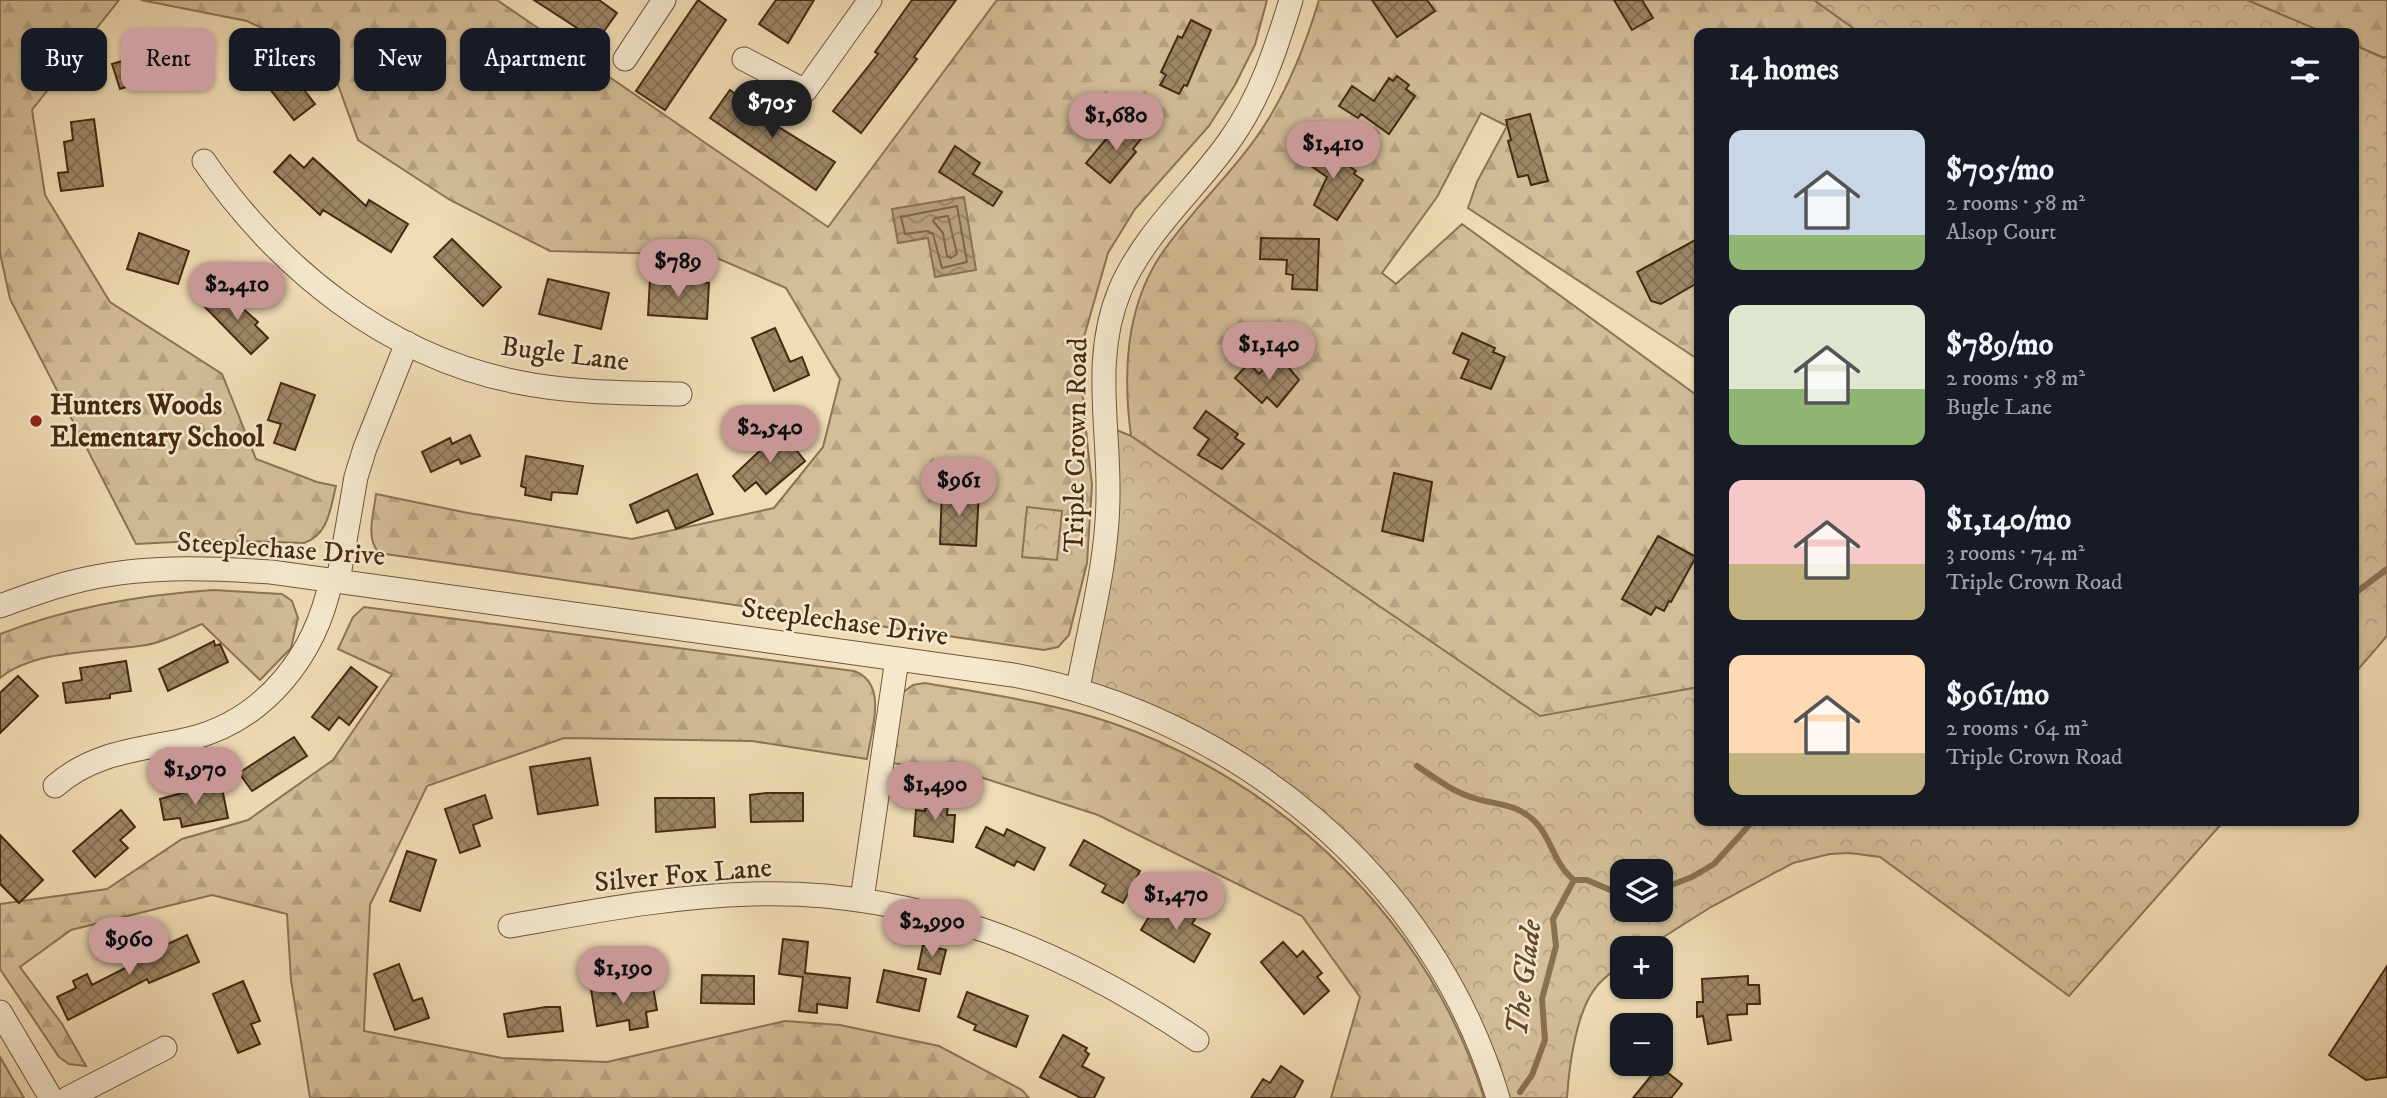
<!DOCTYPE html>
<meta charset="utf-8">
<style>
:root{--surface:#171b24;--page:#242831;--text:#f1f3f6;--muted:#9ea1a6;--accent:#c59692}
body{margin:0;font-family:"IM FELL DW Pica",serif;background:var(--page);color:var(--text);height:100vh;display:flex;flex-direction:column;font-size:26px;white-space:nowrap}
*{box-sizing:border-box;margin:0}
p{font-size:23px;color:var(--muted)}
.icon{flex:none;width:38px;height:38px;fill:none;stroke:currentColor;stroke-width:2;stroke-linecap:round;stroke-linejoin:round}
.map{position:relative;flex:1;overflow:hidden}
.side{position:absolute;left:1694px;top:28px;width:665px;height:798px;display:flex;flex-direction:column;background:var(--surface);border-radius:14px;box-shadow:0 2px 5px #0004}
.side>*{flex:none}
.banner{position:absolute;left:21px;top:28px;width:665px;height:63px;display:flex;gap:14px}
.fabs{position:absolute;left:1610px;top:859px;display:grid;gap:14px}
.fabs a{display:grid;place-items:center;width:63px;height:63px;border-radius:14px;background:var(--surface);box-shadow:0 2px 5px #0004;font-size:35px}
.price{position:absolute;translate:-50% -60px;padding:0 16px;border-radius:24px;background:var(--accent);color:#111;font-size:23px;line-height:46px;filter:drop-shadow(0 2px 4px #0008)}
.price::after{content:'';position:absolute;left:50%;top:42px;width:21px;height:16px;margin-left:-10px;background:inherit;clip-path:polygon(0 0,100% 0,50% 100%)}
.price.active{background:#222;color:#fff}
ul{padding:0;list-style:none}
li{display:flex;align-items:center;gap:21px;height:175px;padding:0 35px}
li span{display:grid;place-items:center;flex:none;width:196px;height:140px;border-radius:14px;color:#555}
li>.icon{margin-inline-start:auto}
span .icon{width:84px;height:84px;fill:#fffc;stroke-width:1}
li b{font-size:30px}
h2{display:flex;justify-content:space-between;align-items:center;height:84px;padding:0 35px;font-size:30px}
.pill{padding:0 24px;border-radius:14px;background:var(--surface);box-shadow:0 2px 5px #0004;font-size:24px;line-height:63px}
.pill.active{background:var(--accent);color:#111}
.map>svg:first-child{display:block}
.forest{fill:url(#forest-firs);stroke:#8c7454;stroke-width:2}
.park{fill:url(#park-crowns);stroke:#8c7454;stroke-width:2;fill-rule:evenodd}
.water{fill:url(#water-waves);stroke:#897051;stroke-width:2}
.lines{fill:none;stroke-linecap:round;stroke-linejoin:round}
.shore{stroke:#7e6446;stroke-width:2}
.stream{stroke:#897051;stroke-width:6}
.building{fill:url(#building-cross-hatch);stroke:#462a10;stroke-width:2}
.minor-casing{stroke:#705639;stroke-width:25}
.minor{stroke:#f5e8cf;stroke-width:23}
.poi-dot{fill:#8f2418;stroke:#f5e8cf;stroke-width:2.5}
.labels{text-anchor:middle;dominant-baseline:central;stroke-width:5;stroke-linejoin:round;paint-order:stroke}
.street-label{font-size:28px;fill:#462a10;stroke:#f5e8cf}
.poi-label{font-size:28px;font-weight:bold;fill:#462a10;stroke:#f5e8cf;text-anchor:start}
.water-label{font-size:30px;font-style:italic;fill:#62472b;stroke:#f5e8cf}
</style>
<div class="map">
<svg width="2387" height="1098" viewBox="0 0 2387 1098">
<defs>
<pattern id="forest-firs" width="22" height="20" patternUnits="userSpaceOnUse" patternTransform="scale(1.75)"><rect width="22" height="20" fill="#d3be99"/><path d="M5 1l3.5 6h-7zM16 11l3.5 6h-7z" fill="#b6a383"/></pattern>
<pattern id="park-crowns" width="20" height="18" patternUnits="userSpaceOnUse" patternTransform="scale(1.75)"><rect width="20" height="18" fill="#d3be99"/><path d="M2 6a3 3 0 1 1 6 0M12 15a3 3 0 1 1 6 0" fill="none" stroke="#b6a383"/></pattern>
<pattern id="water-waves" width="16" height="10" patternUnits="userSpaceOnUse" patternTransform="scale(1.75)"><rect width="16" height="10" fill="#b69f7d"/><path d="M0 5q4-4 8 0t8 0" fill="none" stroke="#968265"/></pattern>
<pattern id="building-cross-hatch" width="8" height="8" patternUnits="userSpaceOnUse" patternTransform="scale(1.75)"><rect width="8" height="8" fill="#9e8766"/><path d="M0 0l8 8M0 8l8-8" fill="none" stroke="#836f53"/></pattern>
</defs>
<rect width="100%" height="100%" fill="#f0dcb5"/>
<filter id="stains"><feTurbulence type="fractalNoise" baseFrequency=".00286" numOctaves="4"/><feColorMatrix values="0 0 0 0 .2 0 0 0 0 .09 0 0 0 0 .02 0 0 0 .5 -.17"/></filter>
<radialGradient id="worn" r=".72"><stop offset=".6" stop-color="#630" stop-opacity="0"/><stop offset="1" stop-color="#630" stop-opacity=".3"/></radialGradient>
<path class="forest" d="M0,0H119L32,110L45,195L110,302L222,374L256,459L317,482L336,486C330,509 329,534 304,543L215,540L136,544L10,299L0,253Z
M141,0H497L828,227L997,0H1267L1255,45L1235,85L1209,126L1135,209L1108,253L1084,337L1083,403L1092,485L1087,563L1069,635L1058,647L1044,650L379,553C365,538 374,513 376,494L468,513L632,539L774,508L823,447L840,379L786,288L710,255L550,251L450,200L358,140L329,60L247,21Z
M1319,0H1814L1860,33H1699V360L1468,208L1477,182L1507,126L1481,113L1437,197L1382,273L1396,284L1462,224L1699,397V687L1540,717L1131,436C1123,375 1125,310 1160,256C1193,207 1239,168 1269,118C1291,82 1307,40 1319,0Z
M2247,0H2387V56L2384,58L2354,45V33H2325Z
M213,590L282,594L292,601L298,618L291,648L260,680L202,624C184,631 165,642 146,645C103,652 35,649 0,678V634C69,607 139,595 213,590Z
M364,607L854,671C889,683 871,732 867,759L752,741L564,738L427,786L370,905L364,1031L502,1058L607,1062L785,1021L840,1025L939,1046L1022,1090L1029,1098H310L291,980L287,914L212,895L71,930L20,967L62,1024L86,1066L69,1064L59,1057L0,969V904L107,889L182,839L248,820L333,760L392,674L338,649L353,617Z
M925,683C988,694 1052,703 1112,723C1285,783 1429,922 1484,1098H1331L1360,997L1302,916L1098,815L977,776L892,763L902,693L913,685Z
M0,1057L24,1098H0Z"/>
<path class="park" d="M1814,0H2247L2325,33H1860Z
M2354,45L2384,58L2387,56V636L2354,674Z
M1104,425L1131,436L1540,716L1699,687V821H2224L2069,996L1880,857L1850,853L1830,854L1793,863L1711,907L1646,948H1622V964C1614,971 1604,977 1597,986C1576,1010 1569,1067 1567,1098H1498L1446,977L1309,812L1078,688L1098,600ZM1622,872H1661V910H1622Z
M1027,507L1062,511L1057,560L1022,557Z"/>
<path class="water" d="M964,197L976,270L935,277L928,238L898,243L892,209Z"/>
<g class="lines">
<path class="shore" d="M957,206L967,262L942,268L933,234L927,231L905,234L901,217Z
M948,216L957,254L951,258L947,256L943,233L933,221L935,218Z"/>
<path class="stream" d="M2354,594L2387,569
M1417,766C1435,778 1453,792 1474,798C1495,805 1513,803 1531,818C1551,834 1553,864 1574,880
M1574,880H1587L1622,895
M1661,889L1692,877L1714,864L1753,821
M1520,1092L1532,1075L1545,1040L1542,999L1556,946L1553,919L1574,880"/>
</g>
<path class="building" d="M534,0H599L617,13L597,41Z
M698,0L726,20L665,110L636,91Z
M776,0H814L788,43L759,24Z
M912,0H956L914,57L917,59L861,133L833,111L878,54L875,52Z
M1372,0H1427L1435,11L1397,37Z
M1614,0H1642L1653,18L1632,30Z
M1191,20L1211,30L1187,86L1184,85L1179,94L1160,85L1166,75L1161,72L1178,36L1182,38Z
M186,42L193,66L120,89L112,64Z
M280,59L315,104L294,120L259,75Z
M1397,76L1409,85L1406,89L1415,96L1389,134L1361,114L1358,118L1339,106L1352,86L1374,101L1389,78L1393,81Z
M730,90L776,122L774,124L835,162L816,190L710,118Z
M1530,114L1548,181L1531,185L1528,175L1518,177L1508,141L1511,140L1506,120Z
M94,119L103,186L61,191L58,173L68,172L64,142L73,140L71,122Z
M1131,122L1145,134L1133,149L1136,152L1110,183L1086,163L1112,132L1119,138Z
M1318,142L1337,155L1336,157L1356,171L1354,174L1363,180L1337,220L1314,205L1327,177L1305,162Z
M955,146L980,163L973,174L1002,192L993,206L939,172Z
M290,155L304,168L313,158L366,206L369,200L408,224L391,252L323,210L320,215L274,172Z
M139,233L189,251L178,284L127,269Z
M1261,238L1319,239L1317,290L1292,289L1293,275L1286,274L1287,260L1260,259Z
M1699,238V282L1661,304L1651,301L1637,272Z
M452,239L501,287L483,306L434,257Z
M548,279L609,293L601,329L539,314Z
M650,279L709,283L707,319L648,315Z
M222,290L258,322L255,325L268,338L251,354L205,307Z
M775,328L790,362L802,357L809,375L774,391L752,338Z
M1462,333L1495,348L1493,352L1505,357L1491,389L1461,378L1469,360L1453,353Z
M1281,358L1299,380L1277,407L1267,397L1262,403L1235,378L1249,363L1259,374L1265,368L1268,371Z
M281,383L315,395L295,450L274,443L281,424L268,420Z
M1206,411L1238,434L1235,438L1244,444L1222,469L1198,455L1209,439L1194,428Z
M781,431L805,461L766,494L756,482L745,491L733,476Z
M470,435L480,456L461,464L459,459L431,472L422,452L450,438L452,444Z
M526,456L583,466L577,494L552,492L551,500L525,495L526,488L521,486Z
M1394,473L1432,482L1423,541L1382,531Z
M697,474L713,514L676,529L668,510L637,523L630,505Z
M942,490L979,492L976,546L940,544Z
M1658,536L1696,557L1671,602L1669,601L1664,611L1656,607L1651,615L1622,599Z
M214,641L215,646L220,644L228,662L168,691L159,669Z
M126,661L131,691L110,694V698L66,703L63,683L82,680L80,668Z
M351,667L377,687L349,725L339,717L329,730L312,717Z
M18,676L38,696L0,733V693Z
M294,737L307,756L252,791L239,773Z
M590,758L598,805L538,814L530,767Z
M200,788L201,793L222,788L228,818L182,827L180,818L164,820L160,799Z
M767,793H803V821L751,822L750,795Z
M485,795L492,818L473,825L480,846L460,853L445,809Z
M655,798H714L715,827L656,832Z
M926,800L948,802L947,815H955L953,842L914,836L916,810L925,811Z
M121,810L135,827L120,840L128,848L95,877L73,851Z
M986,827L1004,836L1007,829L1045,848L1034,870L1017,861L1014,866L976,847Z
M0,835L43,880L19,903L0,884Z
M1084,840L1140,871L1123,903L1102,892L1106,885L1070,865Z
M407,851L436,860L420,911L390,901Z
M1156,905L1169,912L1172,906L1195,919L1192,924L1210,934L1194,962L1141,930Z
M187,935L199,962L149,983L147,979L68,1020L57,997L76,988L73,981L87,974L92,985L149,956L148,953Z
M783,939L808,942L805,973L850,978L847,1008L817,1004V1013L799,1011L803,977L779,974Z
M1283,942L1297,957L1303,951L1322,973L1317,977L1329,991L1304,1014L1261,962Z
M923,945L946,950L940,974L918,969Z
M399,964L413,1001L422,998L429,1018L395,1030L374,974Z
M2387,966V1077L2366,1080L2329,1055Z
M884,970L926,979L919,1011L877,1002Z
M702,975L754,976V1004L701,1003Z
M1748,976V985H1759L1760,1004H1747V1014L1727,1015L1731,1040L1708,1044L1703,1016L1697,1017V1002H1703L1702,979Z
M243,981L260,1021L251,1024L260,1044L238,1053L213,994Z
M611,986L613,994L653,987L657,1010L646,1012L648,1027L630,1030L629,1020L597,1026L591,989Z
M967,992L1028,1016L1016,1047L974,1030L976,1025L958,1017Z
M546,1007H560L563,1031L508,1037L504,1014Z
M1063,1035L1087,1048L1085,1051L1089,1054L1082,1066L1104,1078L1094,1098H1081L1040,1077Z
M1281,1066L1303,1081L1294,1098H1251L1263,1079L1270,1083Z
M1659,1066L1682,1084L1671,1098H1633Z"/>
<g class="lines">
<defs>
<path id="minor" d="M625,59L664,0
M744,59L805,91L870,0
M204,161C278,268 386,356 517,382C570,393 626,393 680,394
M338,581L356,477L365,448L407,343
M0,606C25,597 51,587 77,581C140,565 207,568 271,572L1013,675C1236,716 1432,877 1498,1098
M1078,688C1090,623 1108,561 1108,494C1109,424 1092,357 1120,290C1144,233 1195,190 1230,140C1260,98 1276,49 1291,0
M55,786C95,751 141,750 189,739C266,720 316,654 331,580
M862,899L897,659
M510,926C590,912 671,896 752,894C917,889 1063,949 1197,1040
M0,1012L51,1098
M68,1098L165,1048"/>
</defs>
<use href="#minor" class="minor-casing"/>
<use href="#minor" class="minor"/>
</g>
<circle class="poi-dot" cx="36" cy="421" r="7"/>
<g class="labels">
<g class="street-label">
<text transform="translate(565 354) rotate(7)">Bugle Lane</text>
<text transform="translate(1076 445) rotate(-89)">Triple Crown Road</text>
<text transform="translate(281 549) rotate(4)">Steeplechase Drive</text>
<text transform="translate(845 622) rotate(8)">Steeplechase Drive</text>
<text transform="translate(683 875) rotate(-5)">Silver Fox Lane</text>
</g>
<g class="poi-label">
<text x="50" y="405">Hunters Woods<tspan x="50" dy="32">Elementary School</tspan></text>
</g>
<g class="water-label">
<text transform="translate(1525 978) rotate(-83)">The Glade</text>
</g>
</g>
<rect width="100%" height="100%" filter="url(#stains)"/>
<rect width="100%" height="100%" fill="url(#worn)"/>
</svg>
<div class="fabs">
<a><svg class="icon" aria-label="layers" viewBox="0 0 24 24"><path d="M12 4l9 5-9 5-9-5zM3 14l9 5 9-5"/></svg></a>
<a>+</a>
<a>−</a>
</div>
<b class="price active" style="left:772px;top:140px">$705</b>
<b class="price" style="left:1116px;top:153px">$1,680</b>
<b class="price" style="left:1333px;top:181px">$1,410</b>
<b class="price" style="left:678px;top:299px">$789</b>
<b class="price" style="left:237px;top:322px">$2,410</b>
<b class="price" style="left:1269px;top:382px">$1,140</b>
<b class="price" style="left:770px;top:465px">$2,540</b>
<b class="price" style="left:959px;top:518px">$961</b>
<b class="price" style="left:195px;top:807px">$1,970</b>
<b class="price" style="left:935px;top:822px">$1,490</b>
<b class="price" style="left:1176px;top:932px">$1,470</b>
<b class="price" style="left:932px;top:959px">$2,990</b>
<b class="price" style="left:129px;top:977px">$960</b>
<b class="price" style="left:623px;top:1006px">$1,190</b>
<div class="banner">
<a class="pill">Buy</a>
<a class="pill active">Rent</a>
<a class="pill">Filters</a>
<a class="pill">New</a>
<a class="pill">Apartment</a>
</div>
<section class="side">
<h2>14 homes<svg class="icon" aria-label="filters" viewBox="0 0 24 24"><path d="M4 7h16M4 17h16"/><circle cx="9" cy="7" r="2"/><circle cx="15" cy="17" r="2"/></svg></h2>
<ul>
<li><span style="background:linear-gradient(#c9d6e8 75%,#8fb573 0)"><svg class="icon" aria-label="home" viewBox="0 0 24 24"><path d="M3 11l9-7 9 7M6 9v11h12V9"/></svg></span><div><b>$705/mo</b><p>2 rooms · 58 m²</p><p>Alsop Court</p></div></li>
<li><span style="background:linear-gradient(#dfe7d0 60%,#8fb573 0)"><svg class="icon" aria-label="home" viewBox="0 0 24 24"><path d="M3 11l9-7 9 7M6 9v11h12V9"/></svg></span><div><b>$789/mo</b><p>2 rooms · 58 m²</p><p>Bugle Lane</p></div></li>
<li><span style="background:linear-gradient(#f6c9c9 60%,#c2b280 0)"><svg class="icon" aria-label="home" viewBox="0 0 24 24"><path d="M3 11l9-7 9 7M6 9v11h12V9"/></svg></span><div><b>$1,140/mo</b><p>3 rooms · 74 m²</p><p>Triple Crown Road</p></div></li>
<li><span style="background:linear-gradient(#ffd9b3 70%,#c2b280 0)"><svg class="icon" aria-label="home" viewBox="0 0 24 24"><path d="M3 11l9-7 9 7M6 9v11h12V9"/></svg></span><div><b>$961/mo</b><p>2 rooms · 64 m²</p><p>Triple Crown Road</p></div></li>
</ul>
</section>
</div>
